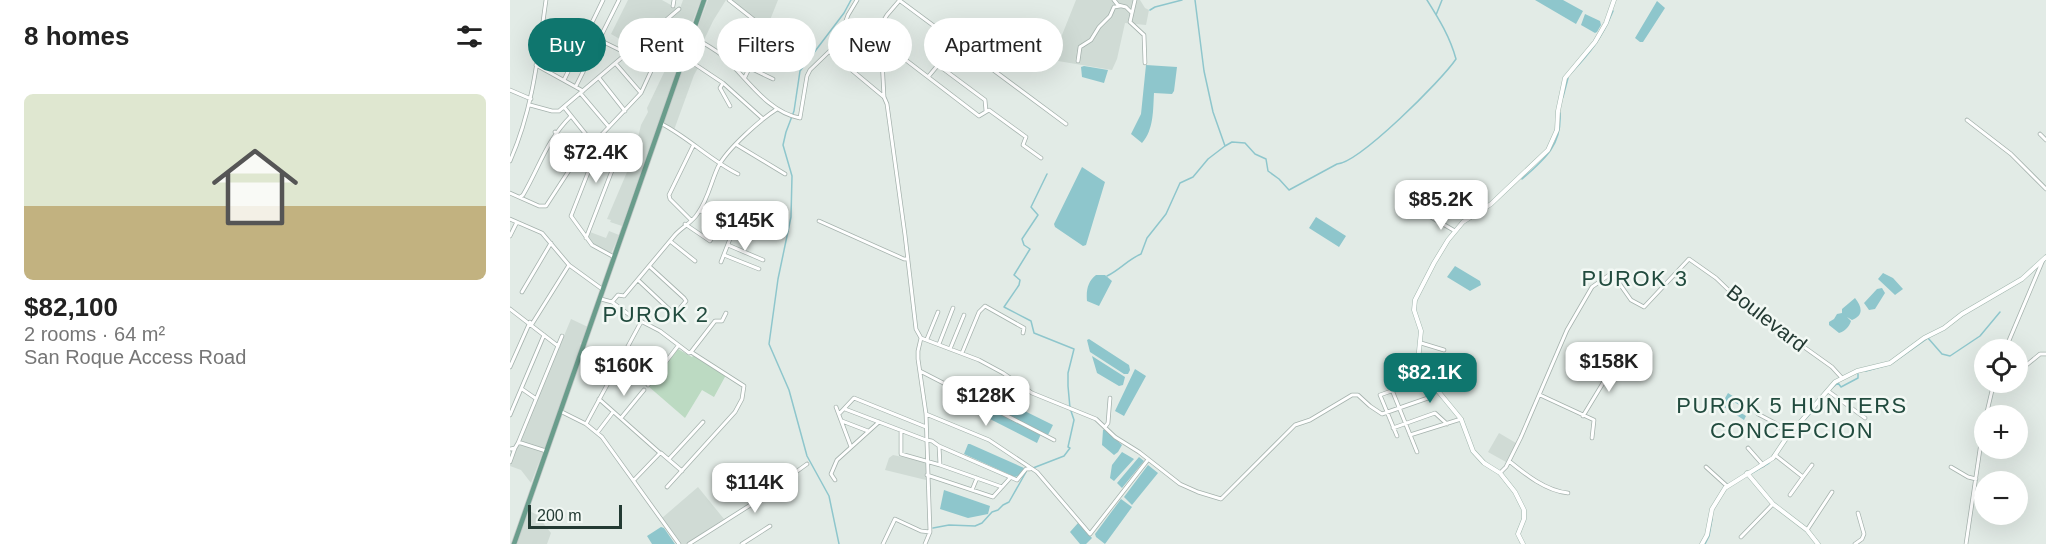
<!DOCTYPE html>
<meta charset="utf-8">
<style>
:root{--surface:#fff;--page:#f2f2f2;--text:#222;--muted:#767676;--accent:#0f766e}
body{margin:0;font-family:Helvetica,sans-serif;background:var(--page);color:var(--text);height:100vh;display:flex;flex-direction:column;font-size:22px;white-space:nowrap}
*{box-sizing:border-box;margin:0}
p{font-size:20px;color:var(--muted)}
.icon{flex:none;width:33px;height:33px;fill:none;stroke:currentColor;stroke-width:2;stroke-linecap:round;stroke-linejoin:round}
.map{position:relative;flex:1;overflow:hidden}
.side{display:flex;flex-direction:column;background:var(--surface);width:510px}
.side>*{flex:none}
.banner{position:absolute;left:18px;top:18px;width:570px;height:54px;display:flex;gap:12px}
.buttons{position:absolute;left:1464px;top:339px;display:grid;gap:12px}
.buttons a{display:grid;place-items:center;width:54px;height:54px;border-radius:50%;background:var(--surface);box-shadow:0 6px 24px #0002;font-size:30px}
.scale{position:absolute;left:18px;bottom:15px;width:94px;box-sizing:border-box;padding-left:6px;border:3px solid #233a33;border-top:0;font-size:16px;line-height:21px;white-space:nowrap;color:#233a33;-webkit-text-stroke:4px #f2f8f4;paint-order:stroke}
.price{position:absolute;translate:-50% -51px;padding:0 14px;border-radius:12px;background:#fff;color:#222;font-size:20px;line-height:39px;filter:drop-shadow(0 2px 3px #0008)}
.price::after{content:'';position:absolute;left:50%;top:36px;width:18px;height:14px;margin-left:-9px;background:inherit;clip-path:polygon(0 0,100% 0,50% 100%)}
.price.current{background:var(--accent);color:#fff}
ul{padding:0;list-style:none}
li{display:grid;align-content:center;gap:12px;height:318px;padding:0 24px}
li span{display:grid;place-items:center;height:186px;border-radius:9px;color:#555}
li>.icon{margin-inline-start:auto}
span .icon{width:108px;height:108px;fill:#fffc;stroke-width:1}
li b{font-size:26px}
h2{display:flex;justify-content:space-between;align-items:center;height:72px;padding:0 24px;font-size:26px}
.pill{padding:0 21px;border-radius:27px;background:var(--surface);box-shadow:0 6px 24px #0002;font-size:21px;line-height:54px}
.pill.current{background:var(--accent);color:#fff}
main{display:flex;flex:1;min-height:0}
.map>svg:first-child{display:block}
.built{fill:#d0dbd5}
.green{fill:#bcdac2}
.water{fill:#8ec6cc}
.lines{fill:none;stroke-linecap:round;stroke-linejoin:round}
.stream{stroke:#8ec6cc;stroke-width:1.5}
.street-casing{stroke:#a5b2ad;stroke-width:4.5}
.secondary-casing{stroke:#a1b6ad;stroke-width:5}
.primary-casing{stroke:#c1c8c6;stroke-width:6}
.street{stroke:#fff;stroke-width:3}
.secondary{stroke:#fff;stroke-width:4}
.primary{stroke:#6a9d8c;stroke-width:4.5}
.labels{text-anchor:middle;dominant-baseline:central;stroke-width:5;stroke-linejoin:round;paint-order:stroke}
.street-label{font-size:21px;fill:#233a33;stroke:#f2f8f4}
.neighbourhood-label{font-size:22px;letter-spacing:1.5px;fill:#214b3e;stroke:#f2f8f4}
</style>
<main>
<section class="side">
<h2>8 homes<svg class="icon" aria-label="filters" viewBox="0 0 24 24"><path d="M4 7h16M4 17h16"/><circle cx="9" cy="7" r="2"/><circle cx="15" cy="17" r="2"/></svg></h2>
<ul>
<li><span style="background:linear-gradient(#dfe7d0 60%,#c2b280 0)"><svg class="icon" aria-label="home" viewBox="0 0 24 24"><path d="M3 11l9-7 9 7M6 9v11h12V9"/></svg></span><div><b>$82,100</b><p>2 rooms · 64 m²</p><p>San Roque Access Road</p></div></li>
</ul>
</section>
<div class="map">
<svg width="1536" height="544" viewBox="0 0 1536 544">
<rect width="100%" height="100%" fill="#e2ebe6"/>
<path class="built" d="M118,0H152L168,9L124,47L101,34Z
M173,0H191L178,33L166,26L165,28L154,24L169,11Z
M198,0H216L203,21L193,42L184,37Z
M220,0H268L258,25L256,27Z
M566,0H630L635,8L639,10L636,25L615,23L607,59L602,70L542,60Z
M184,39L195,45L185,62L176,57Z
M175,59L189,66L184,75L164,130L153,124Z
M160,60L169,64L112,226L100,222L101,220L97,219L123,158L131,125L138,112L137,108Z
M99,231L109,235L101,254L83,245L78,238L80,232L96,238Z
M61,319L78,327L72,343H70L71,346L34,450L10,442Z
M989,433L1006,443L996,462L978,452Z
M11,444L33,452L21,483L11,470L0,466L6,448Z
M383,455L416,462V480L375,470L379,458Z
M188,487L214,519L177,544H171L152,518Z
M18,510L27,515L41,533L37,544H6Z"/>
<path class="green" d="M168,349L182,357L184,355L216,375L204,397L192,390L175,418L138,386Z"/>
<path class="water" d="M1025,0H1053L1073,11L1066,24Z
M1147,1L1155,8L1133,42H1130L1125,38Z
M1075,14L1090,21L1091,25L1087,32L1085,33L1071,25Z
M636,65L667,67L664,91L662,94L644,93C643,109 644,130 632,143L621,134L631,114Z
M574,66L598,70L594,83L572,77L571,67Z
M572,167L595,182L576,245L573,246L545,227L544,224Z
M806,217L836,236L829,247L799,228Z
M945,266L970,281L971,285L960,291L937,277Z
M1373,273L1383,278L1393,289L1385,295L1368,279Z
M586,275H595L602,281L589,306L577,301C576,290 578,281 586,275Z
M1372,288L1375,293L1365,309L1359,310L1354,303L1367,289Z
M1345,298C1352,307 1354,315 1342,320L1337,317L1341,321C1339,327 1335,331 1329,333L1319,325V322L1324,319L1327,314L1332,313V309Z
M579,339L619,365L620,370L618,374H614L580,352L577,340Z
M582,356L615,377L613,385L609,386L587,373Z
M625,369L636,376L614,416L605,411Z
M1218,393L1243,409L1241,412L1224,402L1222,407L1236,416L1234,420L1211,405Z
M488,398L543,425L538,435L485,409Z
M484,410L531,434L527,443L480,419Z
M595,429L612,445L608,452L604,455L592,445L593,430Z
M458,444H460L514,468L510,475L505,477L454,454Z
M612,452L624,459L604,481L600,478L602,465Z
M629,457L634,461L612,488L607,483Z
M638,465L648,473L622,505L614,497Z
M434,490L480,506L478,514L458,518L430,509Z
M611,499L622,507L595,544L586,537L585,534Z
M568,523L582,538L576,544H570L560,532Z
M151,527L154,528L165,544H142L137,536Z"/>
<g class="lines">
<path class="stream" d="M640,10L645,7L672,0
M926,15L932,0
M1060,74C1080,53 1092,38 1103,11
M1053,97L1058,78
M715,146L722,142L735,143L745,154L756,159L758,171L769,179L779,190L827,164C849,163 932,80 946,59C940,37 929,19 917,0
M1012,179C1035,159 1052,145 1050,113
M597,276C611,269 617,260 631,254L637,238L656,214L670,183L683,177L698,159L715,146L703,112L694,71L685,0
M1356,371L1381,364L1418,338L1432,354L1440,356L1470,336L1490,312
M1322,388L1328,383L1331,387L1348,378V374
M1285,431L1305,408
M523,468L554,456L560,448L558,447L564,420L560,408L558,386V373L564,349L524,333L521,321L494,307L509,285L510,280L504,275L520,249L514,245L512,239L528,215L521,207L537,174
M1242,473L1259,463
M423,528L439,525L465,526L472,523L482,512L488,510L493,505L499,502L516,472
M329,544L319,496L297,456L279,390L259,344L268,279L281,217L282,176L273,145L276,132L284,111L290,71L334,13L341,0
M1195,544L1199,536L1202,519"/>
<defs>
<path id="street" d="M219,0L257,30
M389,0L556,124
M604,0L608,5L616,7L621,12
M625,0L620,22L634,35L635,63
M389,1L377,15L368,30L371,41L374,97L377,104L395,235L406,329L411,338L469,360L493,373L522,393L586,419L605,437L629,452L670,484L688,492L711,499L785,425L800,420L842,395H848L860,406L872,414L918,398L927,390
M163,6L164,0
M219,32L240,48L238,53L245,58
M140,35L174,55
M181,36C192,42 203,48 213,56C236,77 257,112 290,118L297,76L300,70L328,43L338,15L347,0
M253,41L286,56
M371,41L469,116L479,110L516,137L513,145L531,158
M320,52L374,97
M174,57L213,83L252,118
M568,61L570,47L581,40L589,27L600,16L604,7L610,6
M106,64L131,93
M26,65L73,91
M240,68L263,79
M37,71L61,26L118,54
M235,77L261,22L285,34
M418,77L428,65L475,100L476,111
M89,78L115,111
M54,80L93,0
M213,83L210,88L220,106
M66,86L109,0
M0,90L21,99
M71,94L99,127
M20,105L42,111H49L169,9
M54,107L90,152L107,157
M1457,120L1501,154L1536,189
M152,124C179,138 200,160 228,174
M45,132L68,160
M1530,134L1536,140
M227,145L275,174
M0,161C23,109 28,56 36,0
M81,165L61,216L82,245L104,257
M0,193L29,206H36L62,166L131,93L142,69L121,51
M10,197L13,195C30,166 36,141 61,116
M190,211L238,231L251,204
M919,216L945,231
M0,219L32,233L59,265L92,289
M181,220L160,199L159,195L183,146
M309,221L394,259H398
M175,224L200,241L206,232
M0,236L7,222
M76,238L115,137
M160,241L185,261
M218,245L253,260
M214,255L249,269
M211,262L225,226
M128,280L162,312L166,313L176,301L174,298L139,266
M12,292L41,243
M91,299L102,302L121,316L150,331L179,353L181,352L205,321H212L216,313
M102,302L108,295L114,296L165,235C172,227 183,222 188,213C198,199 201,182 208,167C217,149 251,119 267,109
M0,309L48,346
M22,324L59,265
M411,338L408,351V359L416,414L420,532L415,544
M417,339L428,312
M911,343L934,350
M429,344L443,308
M440,349L454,315
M1495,350L1533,260
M452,353L469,312L475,306L514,328L513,333
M0,367L20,322
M410,371L544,440
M1508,372L1530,354H1536
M138,385L168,346
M12,389L25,398
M882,390L907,452
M1318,391L1355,418
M1030,395L1084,420L1082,438
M89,399L150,453L124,480
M326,407L341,447
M335,409L416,440L422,441L429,446L507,480L516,469H520
M50,411L76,424L92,437L169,544
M329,414L344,398L416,427
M416,414L479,440L527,472L580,534L637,461
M1248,414L1265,423L1280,435
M0,415L34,335
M1073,416L1107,360
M1476,416L1484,382
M111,418L134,390
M332,421L358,431
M76,424L131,322
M595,427L598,423L600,398
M883,428L925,413L937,424
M391,431V454L430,465L492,487
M87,433L103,412
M900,435L951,419
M887,436L870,395L907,382L915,376
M8,443L52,336
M429,446L430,465
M1238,448L1253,465
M0,449L5,448L8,443H11L36,451
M151,453L172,471
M1265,455L1293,477L1280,495
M159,459L193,422
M999,461C1015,474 1036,491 1058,493
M0,462L5,448
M1196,467L1217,486
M1441,467L1458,477L1466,479
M990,473L996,467L1011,437L1057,330L1082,287L1102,273L1121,300L1134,307L1179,259L1206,278L1231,302L1322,367L1332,378
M417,475L483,497L501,477
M1293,477L1302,465
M325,480L321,474L327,460L369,422
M157,487L225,412L232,399L234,386L181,352
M462,490L467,478
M1297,530L1322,492
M1231,537L1263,504
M179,544L242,504L297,464
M232,544L260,526
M373,544L385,519L411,531L420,532
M1345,544L1352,539L1354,534L1348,513
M1456,544L1474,422"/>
<path id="secondary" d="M1237,473L1263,504L1297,530L1308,544
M1013,544L1008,534L1014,519V510L1005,492L990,473L974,463L963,451L951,419L910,369L908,361L911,331L904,310L905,300L924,263L938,240L953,222L981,204L1038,150L1047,130L1048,111L1055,78L1085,42L1096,23L1104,0
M1192,544L1197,535L1202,509L1215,488L1263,458L1275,440L1325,382L1347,371L1380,363L1414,338L1434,328L1452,314L1512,279L1536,257"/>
<path id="primary" d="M4,544L194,0"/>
</defs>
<use href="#street" class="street-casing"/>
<use href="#secondary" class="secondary-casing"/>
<use href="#primary" class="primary-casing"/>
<use href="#street" class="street"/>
<use href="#secondary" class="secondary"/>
<use href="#primary" class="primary"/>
</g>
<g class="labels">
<g class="street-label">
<text transform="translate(1257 318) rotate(38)">Boulevard</text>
</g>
<g class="neighbourhood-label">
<text x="1125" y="278">PUROK 3</text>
<text x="146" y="314">PUROK 2</text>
<text x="1282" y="405">PUROK 5 HUNTERS<tspan x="1282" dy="25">CONCEPCION</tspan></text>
</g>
</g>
</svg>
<div class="buttons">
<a><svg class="icon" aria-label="locate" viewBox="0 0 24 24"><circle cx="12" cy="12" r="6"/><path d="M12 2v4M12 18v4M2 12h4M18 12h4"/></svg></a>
<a>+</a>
<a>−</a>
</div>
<div class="scale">200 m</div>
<b class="price" style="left:86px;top:184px">$72.4K</b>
<b class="price" style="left:931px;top:231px">$85.2K</b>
<b class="price" style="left:235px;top:252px">$145K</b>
<b class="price" style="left:1099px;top:393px">$158K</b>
<b class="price" style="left:114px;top:397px">$160K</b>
<b class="price current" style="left:920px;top:404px">$82.1K</b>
<b class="price" style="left:476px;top:427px">$128K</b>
<b class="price" style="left:245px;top:514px">$114K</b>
<div class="banner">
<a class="pill current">Buy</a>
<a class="pill">Rent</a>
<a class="pill">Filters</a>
<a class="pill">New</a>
<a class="pill">Apartment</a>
</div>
</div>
</main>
